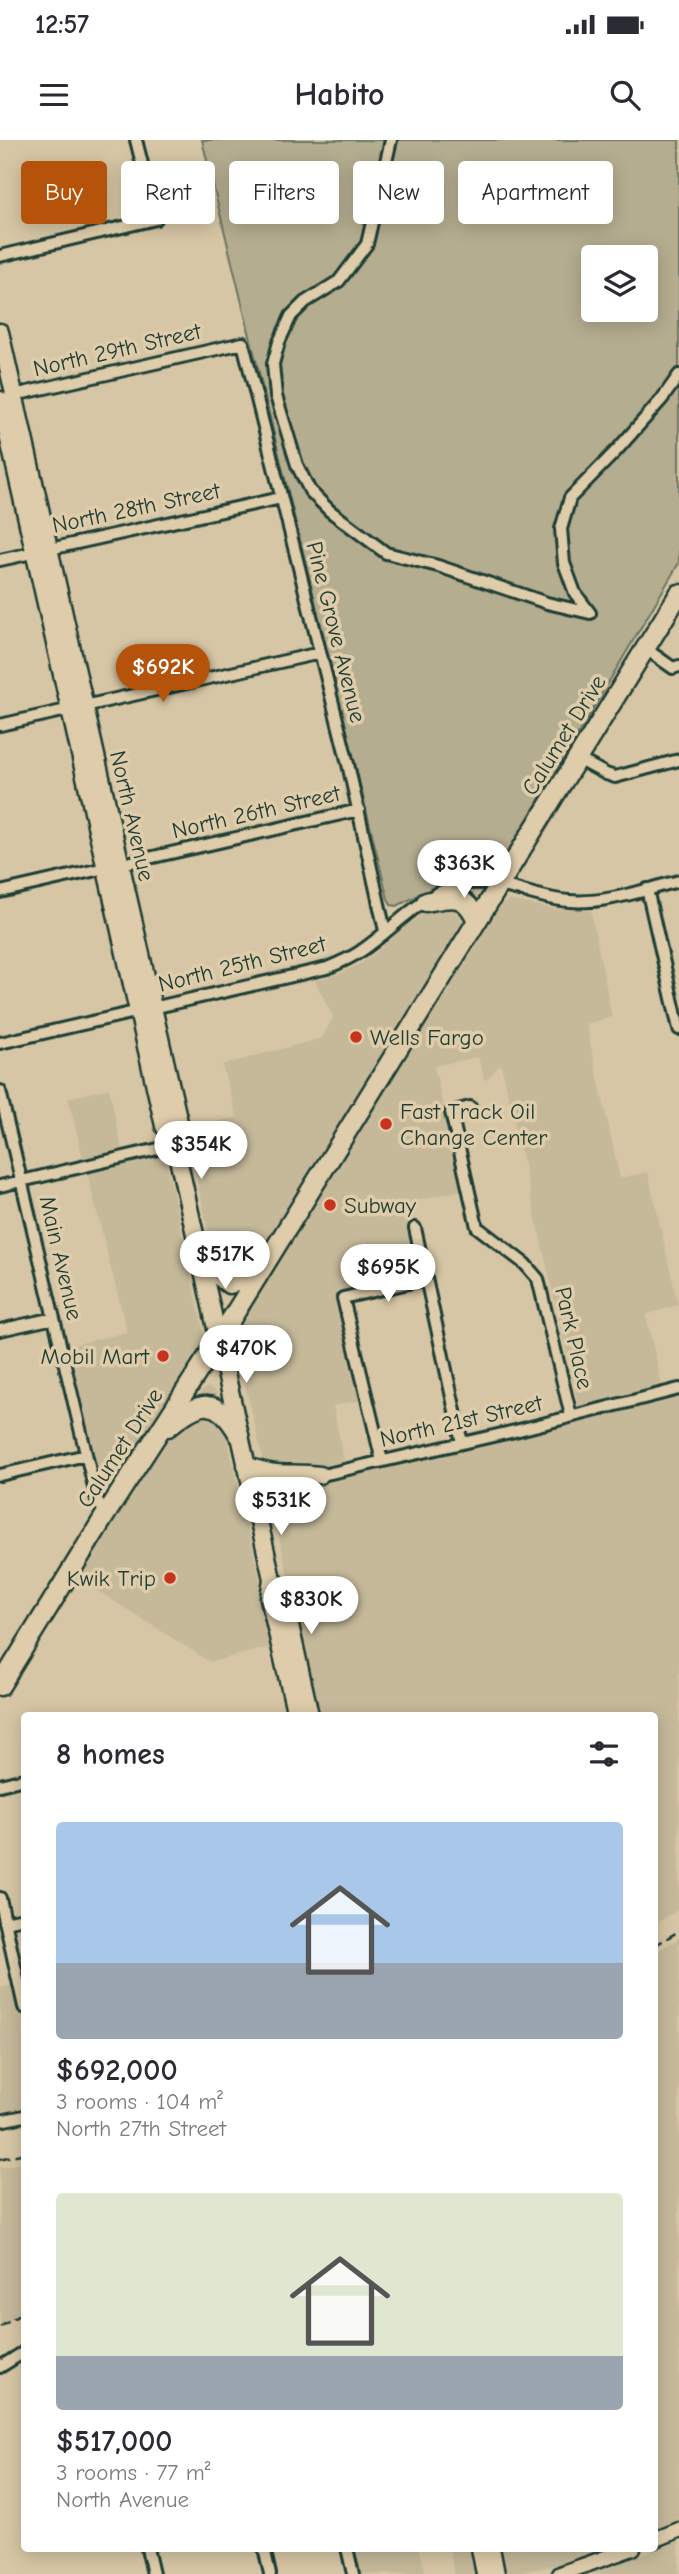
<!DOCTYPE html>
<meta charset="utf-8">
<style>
:root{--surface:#fff;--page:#f7f7f7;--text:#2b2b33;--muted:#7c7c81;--accent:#b45309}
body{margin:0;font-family:"Comic Neue",sans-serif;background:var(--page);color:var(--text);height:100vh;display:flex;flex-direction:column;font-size:26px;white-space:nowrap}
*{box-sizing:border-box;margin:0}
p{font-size:23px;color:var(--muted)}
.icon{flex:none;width:38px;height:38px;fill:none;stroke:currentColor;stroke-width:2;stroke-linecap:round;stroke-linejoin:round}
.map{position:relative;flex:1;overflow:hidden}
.side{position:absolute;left:21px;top:1572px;width:637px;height:840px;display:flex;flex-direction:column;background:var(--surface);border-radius:7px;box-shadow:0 4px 18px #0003}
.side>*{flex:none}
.hud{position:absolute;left:21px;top:21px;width:637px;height:63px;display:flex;gap:14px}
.tools{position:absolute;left:581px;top:105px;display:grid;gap:14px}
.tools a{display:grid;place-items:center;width:77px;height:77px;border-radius:7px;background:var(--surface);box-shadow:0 4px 18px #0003;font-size:35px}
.price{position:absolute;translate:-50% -60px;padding:0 16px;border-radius:24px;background:#fff;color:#222;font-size:23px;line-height:46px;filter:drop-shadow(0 2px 4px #0008)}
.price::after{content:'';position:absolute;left:50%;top:42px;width:21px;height:16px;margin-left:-10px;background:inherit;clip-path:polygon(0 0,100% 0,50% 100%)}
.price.current{background:var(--accent);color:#fff}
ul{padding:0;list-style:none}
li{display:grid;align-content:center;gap:14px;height:371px;padding:0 35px}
li span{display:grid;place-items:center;height:217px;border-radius:7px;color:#555}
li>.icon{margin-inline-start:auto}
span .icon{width:126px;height:126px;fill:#fffc;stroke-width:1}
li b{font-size:30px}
h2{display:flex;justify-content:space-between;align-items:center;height:84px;padding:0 35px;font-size:30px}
.chip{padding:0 24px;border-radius:7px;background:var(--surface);box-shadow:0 4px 18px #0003;font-size:24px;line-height:63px}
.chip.current{background:var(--accent);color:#fff}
.status{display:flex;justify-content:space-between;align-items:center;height:49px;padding:0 35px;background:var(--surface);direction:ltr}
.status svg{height:19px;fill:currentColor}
header{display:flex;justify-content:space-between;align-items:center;height:91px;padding:0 35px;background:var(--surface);font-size:32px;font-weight:700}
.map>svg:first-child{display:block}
.built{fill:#c5b99a}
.green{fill:#b5ad90;stroke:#6a7562;stroke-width:2;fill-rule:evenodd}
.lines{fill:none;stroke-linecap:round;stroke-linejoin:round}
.minor-casing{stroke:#1f3d34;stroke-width:16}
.tertiary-casing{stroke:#1f3d34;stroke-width:19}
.secondary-casing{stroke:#1f3d34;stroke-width:21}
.primary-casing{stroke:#1f3d34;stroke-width:23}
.minor{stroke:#deccaa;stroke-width:10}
.tertiary{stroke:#deccaa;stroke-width:14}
.secondary{stroke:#deccaa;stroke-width:16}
.primary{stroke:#deccaa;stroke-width:18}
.rail{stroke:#1f3d34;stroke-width:2.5;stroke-dasharray:10 5;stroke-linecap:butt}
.poi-dot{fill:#c8321e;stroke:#deccaa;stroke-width:2.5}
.labels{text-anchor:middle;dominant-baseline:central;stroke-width:7;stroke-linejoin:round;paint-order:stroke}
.street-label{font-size:23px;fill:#1f3d34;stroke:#deccaa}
.poi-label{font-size:23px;fill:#1f3d34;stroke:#deccaa;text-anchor:start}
</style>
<div class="status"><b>12:57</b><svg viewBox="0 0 49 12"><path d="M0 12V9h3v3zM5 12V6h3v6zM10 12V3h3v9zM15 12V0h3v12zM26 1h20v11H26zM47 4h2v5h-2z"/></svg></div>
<header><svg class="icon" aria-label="menu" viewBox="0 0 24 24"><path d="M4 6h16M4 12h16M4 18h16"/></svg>Habito<svg class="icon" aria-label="search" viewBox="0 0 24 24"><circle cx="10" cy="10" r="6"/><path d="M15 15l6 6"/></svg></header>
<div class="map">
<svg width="679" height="2434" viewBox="0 0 679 2434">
<rect width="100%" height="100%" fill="#d6c6a5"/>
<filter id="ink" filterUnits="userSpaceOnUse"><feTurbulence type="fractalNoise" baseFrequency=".0143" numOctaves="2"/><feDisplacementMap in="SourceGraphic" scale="14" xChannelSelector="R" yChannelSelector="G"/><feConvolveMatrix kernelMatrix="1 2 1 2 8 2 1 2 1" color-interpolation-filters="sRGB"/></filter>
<g filter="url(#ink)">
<path class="built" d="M509,760L555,769L591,771L612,877L586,884L620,1038L648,1032L678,1165L646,1175L665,1259L679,1256V1769L655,1784L654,1575H318L275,1377L276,1367L283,1357L312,1346L582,1281L501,924L485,941L478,917L434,926L462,1050L412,1062L415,1075L407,1077L419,1128V1136L345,1155L362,1260L333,1266L344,1321L286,1333L264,1323L238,1215L239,1191L282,1114L502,764Z
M457,761L467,779L235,1150L229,1153L224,1151L221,1145L185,990L237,977L222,925L322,898L333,877L315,841L341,833L360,824L374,814L405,786L425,773Z
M109,948L122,1009L83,1018L68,958Z
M157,1017L164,1018L166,1021L205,1198L111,1347L103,1348L69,1206L127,1192L87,1033Z
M209,1247L217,1253L275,1506L210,1522L79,1439L150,1326L202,1250Z
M679,1798V2380L655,2389L654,1813Z
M24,1842V1970L0,1976V1848Z
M24,2022V2171L0,2188V2028Z
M679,2400V2434H592L631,2419Z
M354,2408H419L426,2434H360Z
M449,2408H474L479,2434H454Z
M499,2408H604L558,2424L514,2434L505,2433Z"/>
<path class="green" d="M202,0H679V423L500,726L491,736L460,739L437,746L397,766L391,765L388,759ZM593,117H646V170H593Z"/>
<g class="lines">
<defs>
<path id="minor" d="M391,0L367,104L339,141L305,162L291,176L279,202L273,224L276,256L297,325L310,351L330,371L386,413L438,426L547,463L590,473
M0,116L156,79L136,0
M10,256L243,203L348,624L385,791
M0,420L281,358
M590,473L575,453L564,423L561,389L570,358L617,310L662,259L679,235
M646,509L673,528L679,526
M0,585L320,513
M578,619L606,634L615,637L679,620
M647,749L679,889
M0,752L359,670
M0,903L327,828C339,823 351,818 361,811C394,789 423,752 463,744C498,737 534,759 569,761C606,764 643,750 679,741
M0,951L97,1360L106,1374
M470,967L451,972L477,1087L525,1124L538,1139L571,1276
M0,1046L175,1005
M415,1088L462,1303
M0,1190L54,1178
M382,1321L343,1158L426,1139
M0,1335L86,1315
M252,1351L515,1291L679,1249
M0,1645L24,1639
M0,1758L24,1867
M5,1782L24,1778
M0,1981L24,1976
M0,2227L24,2212
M147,2408L153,2434
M264,2408L270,2434
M347,2408L353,2434"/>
<path id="tertiary" d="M654,2400L679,2390
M560,2434L633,2408"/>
<path id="secondary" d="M0,192L179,982L175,1005
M0,260L164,986L175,1005L272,1439L280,1447L284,1458L310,1575
M246,1325C277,1338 290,1331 320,1335
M272,1439L269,1458L296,1575
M480,2408L485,2434
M491,2408L496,2434"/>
<path id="primary" d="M426,762C452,757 465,752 477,781
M197,1108L214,1132L229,1144L246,1139L259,1128
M168,1287C200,1260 216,1255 239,1295
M0,1546L106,1374L217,1202L679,454"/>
</defs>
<use href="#minor" class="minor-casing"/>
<use href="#tertiary" class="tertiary-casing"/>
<use href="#secondary" class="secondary-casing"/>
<use href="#primary" class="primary-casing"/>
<use href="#minor" class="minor"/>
<use href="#tertiary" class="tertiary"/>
<use href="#secondary" class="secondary"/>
<use href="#primary" class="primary"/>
<path class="rail" d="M654,1806L679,1791
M0,2019L24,2013
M0,2187L24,2172"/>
</g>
</g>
<g class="poi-dot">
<circle cx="356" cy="897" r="7"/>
<circle cx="386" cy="984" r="7"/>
<circle cx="330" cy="1065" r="7"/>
<circle cx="163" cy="1216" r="7"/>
<circle cx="170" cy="1438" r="7"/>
</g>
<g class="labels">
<g class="street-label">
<text transform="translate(117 210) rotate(-13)">North 29th Street</text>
<text transform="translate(136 368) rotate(-12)">North 28th Street</text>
<text transform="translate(336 492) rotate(76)">Pine Grove Avenue</text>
<text transform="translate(564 595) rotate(-58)">Calumet Drive</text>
<text transform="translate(256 672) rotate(-13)">North 26th Street</text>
<text transform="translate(132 676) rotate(77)">North Avenue</text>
<text transform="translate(242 824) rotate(-14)">North 25th Street</text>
<text transform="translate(61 1118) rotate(77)">Main Avenue</text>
<text transform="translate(574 1198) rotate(77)">Park Place</text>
<text transform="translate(461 1281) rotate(-13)">North 21st Street</text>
<text transform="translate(120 1308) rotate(-57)">Calumet Drive</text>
</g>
<g class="poi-label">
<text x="370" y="897">Wells Fargo</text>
<text x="400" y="971">Fast Track Oil<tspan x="400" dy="26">Change Center</tspan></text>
<text x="344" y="1065">Subway</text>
<text x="149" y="1216" text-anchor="end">Mobil Mart</text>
<text x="156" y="1438" text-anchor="end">Kwik Trip</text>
</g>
</g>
</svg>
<div class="tools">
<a><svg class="icon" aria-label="layers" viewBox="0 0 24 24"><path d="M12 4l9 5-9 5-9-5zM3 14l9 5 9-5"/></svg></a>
</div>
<b class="price current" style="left:163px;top:564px">$692K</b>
<b class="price" style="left:464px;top:760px">$363K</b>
<b class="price" style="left:201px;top:1041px">$354K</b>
<b class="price" style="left:225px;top:1151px">$517K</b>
<b class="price" style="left:388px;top:1164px">$695K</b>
<b class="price" style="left:246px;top:1245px">$470K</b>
<b class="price" style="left:281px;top:1397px">$531K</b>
<b class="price" style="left:311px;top:1496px">$830K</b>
<div class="hud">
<a class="chip current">Buy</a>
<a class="chip">Rent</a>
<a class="chip">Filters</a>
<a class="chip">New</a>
<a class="chip">Apartment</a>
</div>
<section class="side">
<h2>8 homes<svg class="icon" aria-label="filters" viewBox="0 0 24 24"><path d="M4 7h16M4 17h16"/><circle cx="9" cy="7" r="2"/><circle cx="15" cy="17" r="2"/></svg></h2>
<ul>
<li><span style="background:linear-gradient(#a9c7e8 65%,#9aa5b1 0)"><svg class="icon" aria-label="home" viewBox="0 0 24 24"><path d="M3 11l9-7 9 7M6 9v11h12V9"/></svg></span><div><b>$692,000</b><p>3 rooms · 104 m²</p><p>North 27th Street</p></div></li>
<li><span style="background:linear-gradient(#dfe7d0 75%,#9aa5b1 0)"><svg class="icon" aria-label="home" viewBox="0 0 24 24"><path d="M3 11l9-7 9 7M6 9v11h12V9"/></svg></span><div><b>$517,000</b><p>3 rooms · 77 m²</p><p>North Avenue</p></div></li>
</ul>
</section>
</div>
